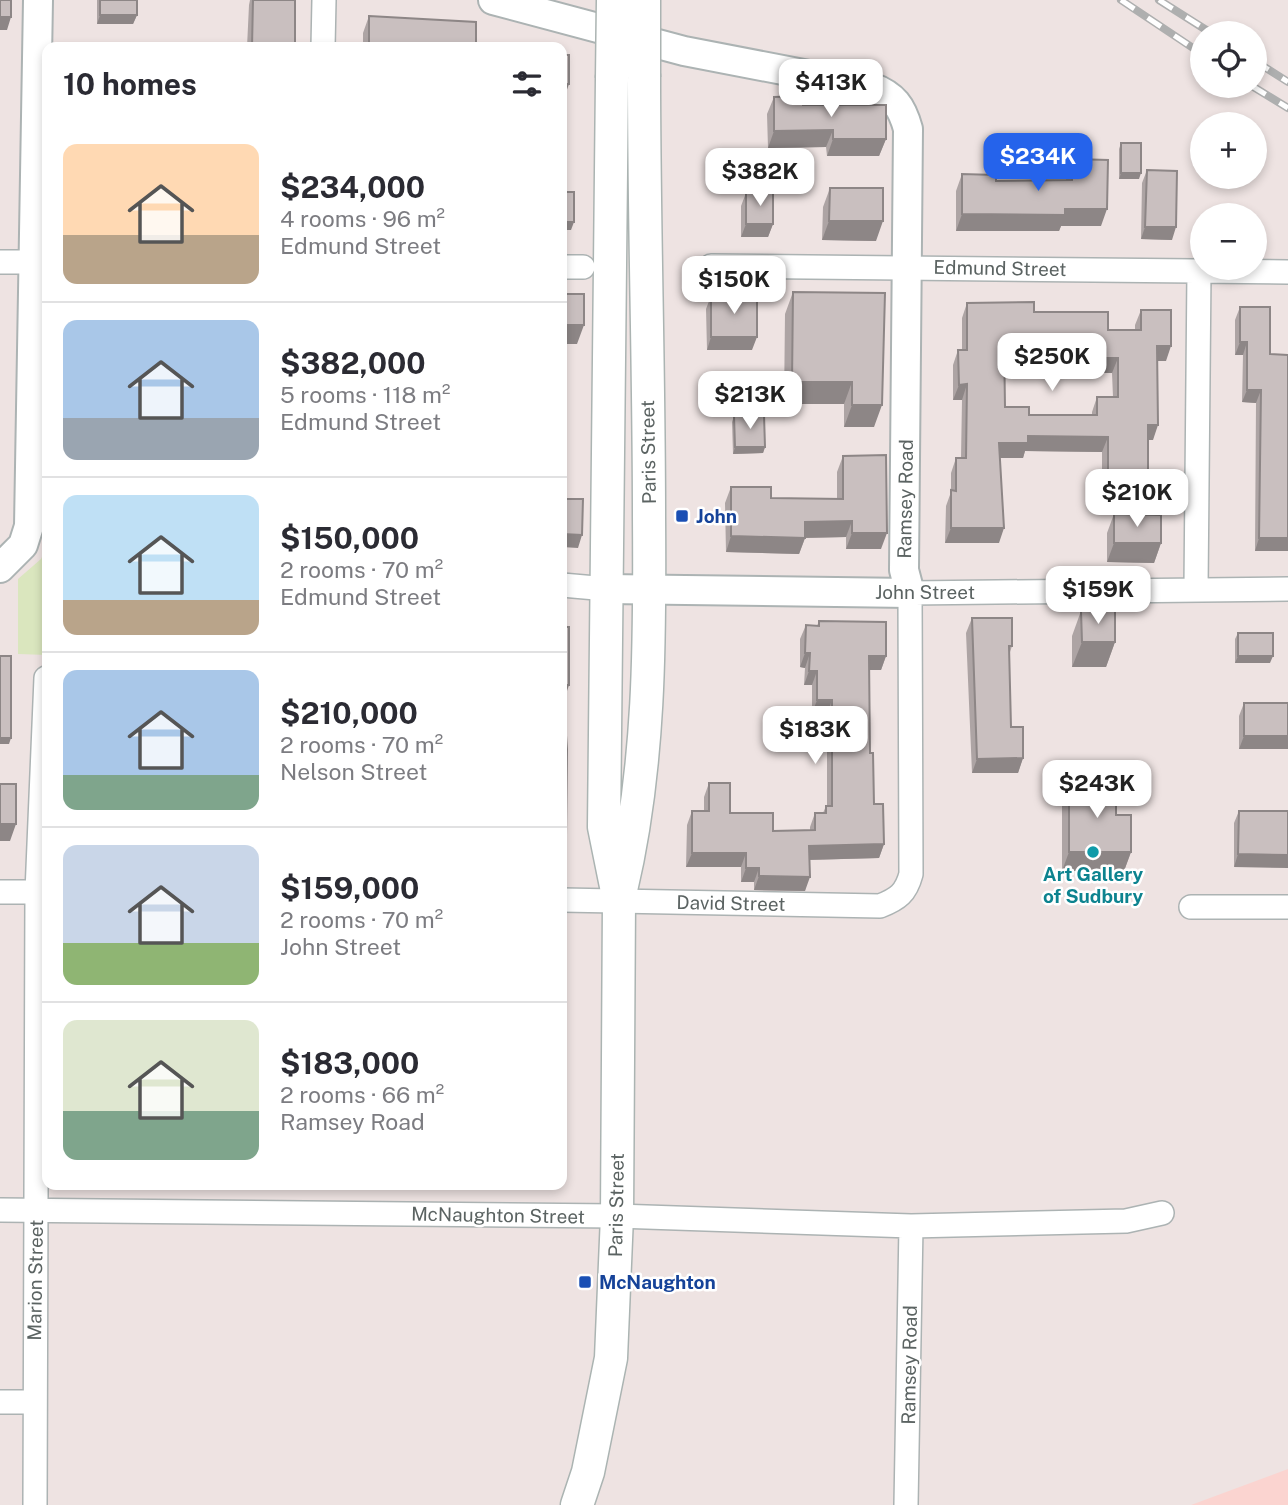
<!DOCTYPE html>
<meta charset="utf-8">
<style>
:root{--surface:#fff;--page:#f2f2f3;--text:#2b2b33;--muted:#7c7c81;--line:#e1e1e2;--accent:#2563eb}
body{margin:0;font-family:"Public Sans",sans-serif;background:var(--page);color:var(--text);height:100vh;display:flex;flex-direction:column;font-size:26px;white-space:nowrap}
*{box-sizing:border-box;margin:0}
p{font-size:23px;color:var(--muted)}
.icon{flex:none;width:38px;height:38px;fill:none;stroke:currentColor;stroke-width:2;stroke-linecap:round;stroke-linejoin:round}
.map{position:relative;flex:1;overflow:hidden}
.details{position:absolute;left:42px;top:42px;width:525px;height:1148px;display:flex;flex-direction:column;background:var(--surface);border-radius:14px;box-shadow:0 4px 10px #0003}
.details>*{flex:none}
.tools{position:absolute;left:1190px;top:21px;display:grid;gap:14px}
.tools a{display:grid;place-items:center;width:77px;height:77px;border-radius:50%;background:var(--surface);box-shadow:0 4px 10px #0003;font-size:35px}
.price{position:absolute;translate:-50% -60px;padding:0 16px;border-radius:14px;background:#fff;color:#222;font-size:23px;line-height:46px;filter:drop-shadow(0 2px 4px #0008)}
.price::after{content:'';position:absolute;left:50%;top:42px;width:21px;height:16px;margin-left:-10px;background:inherit;clip-path:polygon(0 0,100% 0,50% 100%)}
.price.on{background:var(--accent);color:#fff}
ul{padding:0;list-style:none}
li{display:flex;align-items:center;gap:21px;height:175px;padding:0 21px}
li+li{border-top:2px solid var(--line)}
li span{display:grid;place-items:center;flex:none;width:196px;height:140px;border-radius:14px;color:#555}
li>.icon{margin-inline-start:auto}
span .icon{width:84px;height:84px;fill:#fffc;stroke-width:1}
li b{font-size:30px}
h2{display:flex;justify-content:space-between;align-items:center;height:84px;padding:0 21px;font-size:30px}
.map>svg:first-child{display:block}
.green{fill:#dae6be}
.sand{fill:#fbd4d0}
.lines{fill:none;stroke-linecap:round;stroke-linejoin:round}
.minor-casing{stroke:#acb3b3;stroke-width:26}
.tertiary-casing{stroke:#acb3b3;stroke-width:32}
.secondary-casing{stroke:#abb4b2;stroke-width:35}
.minor{stroke:#fff;stroke-width:23}
.tertiary{stroke:#fff;stroke-width:28}
.secondary{stroke:#fff;stroke-width:32}
.rail-casing{stroke:#aeafaf;stroke-width:8}
.rail{stroke:#fff;stroke-width:5;stroke-dasharray:16;stroke-linecap:butt}
.secondary-bridge-casing{stroke:#abb4b2;stroke-width:35;stroke-linecap:butt}
.secondary-bridge{stroke:#fff;stroke-width:32}
.wall{fill:#ada4a4;fill-rule:evenodd}
.shaded-wall{fill:#8d8686}
.building{fill:#c9bfbf;stroke:#8d8686;stroke-width:2;fill-rule:evenodd}
.transit-dot{fill:#1a4fb4;stroke:#fff;stroke-width:2.5}
.culture-dot{fill:#0f9aa8;stroke:#fff;stroke-width:2.5}
.labels{text-anchor:middle;dominant-baseline:central;stroke-width:5;stroke-linejoin:round;paint-order:stroke}
.street-label{font-size:19px;fill:#5b6362;stroke:#fff}
.transit-label{font-size:19px;font-weight:bold;fill:#164399;stroke:#fff;text-anchor:start}
.culture-label{font-size:19px;font-weight:bold;fill:#0d838f;stroke:#fff}
</style>
<div class="map">
<svg width="1288" height="1505" viewBox="0 0 1288 1505">
<rect width="100%" height="100%" fill="#eee3e2"/>
<path class="green" d="M47,546V655L18,654V579L41,559Z"/>
<path class="sand" d="M1288,1469V1505H1191Z"/>
<g class="lines">
<defs>
<path id="minor" d="M323,47L324,0
M0,262H47
M711,266L1288,272
M562,267H583
M562,585L607,589
M1196,588L1199,271
M0,892H47
M562,900L880,906C898,899 906,893 911,874L910,593L1288,589
M1191,907H1288
M0,1210L617,1216L911,1226L1126,1221L1162,1213
M0,1402H33
M35,1505L37,892L46,678
M906,1505L911,1226"/>
<path id="tertiary" d="M493,0L684,51L871,87C894,95 902,107 908,129L904,570L910,593L607,589
M0,568L23,545L29,526L38,0"/>
<path id="secondary" d="M621,890C650,768 650,641 649,516C649,370 644,223 644,77
M577,1505L588,1472L611,1358L617,1216L619,901L604,827L612,78"/>
</defs>
<use href="#minor" class="minor-casing"/>
<use href="#tertiary" class="tertiary-casing"/>
<use href="#secondary" class="secondary-casing"/>
<use href="#minor" class="minor"/>
<use href="#tertiary" class="tertiary"/>
<use href="#secondary" class="secondary"/>
<defs>
<path id="rail" d="M1121,0L1202,54
M1159,0L1211,33
M1255,61L1288,82
M1252,86L1288,108"/>
</defs>
<use href="#rail" class="rail-casing"/>
<use href="#rail" class="rail"/>
<defs>
<path id="secondary-bridge" d="M644,77V0
M612,78L613,0"/>
</defs>
<use href="#secondary-bridge" class="secondary-bridge-casing"/>
<use href="#secondary-bridge" class="secondary-bridge"/>
</g>
<path class="wall" d="M97,0H137V15L133,24H97Z
M250,0H295V47H247L249,5Z
M369,16L476,47H363V33Z
M774,97L803,105L886,139L879,156H827L826,147L768,148L767,114Z
M1121,143L1139,179H1119V149Z
M1073,159L1101,226H1061L1059,231H956V191L962,174L996,181L1066,180V176Z
M1147,170L1172,240L1141,239L1142,183Z
M830,188L876,241L822,240L823,207Z
M746,193L773,224L768,237H741V206Z
M793,292L885,293L874,427H844V404H784L785,314Z
M711,296L752,350H707L706,309Z
M967,303L1034,312L1108,330H1135V325L1141,310L1166,361H1158L1153,440H1148L1143,495L1102,496V452L1025,451L1023,458H1000L999,543H945L946,506L951,492V473L956,458H961L962,400H953V365L958,350H962V318ZM1004,353L1050,355L1049,373H1112L1113,397H1097L1092,412V415H1029L1005,407Z
M1240,307L1270,354L1288,551H1255L1256,403L1242,402L1243,355H1235V320Z
M734,416L765,447L763,453L733,454L732,422Z
M843,456L881,549H846V537L805,538L799,554L726,552L725,503L731,487L771,498L837,499V472Z
M1114,514L1161,543L1154,563L1107,562V533Z
M1081,611L1115,642L1106,667H1072V636Z
M972,618L1012,646L1009,655L1011,727L1023,758L1018,773H972L966,633Z
M819,621L886,656L881,670H869L870,753L874,804L884,844L879,858L809,860L805,891L754,890V882H741V867H686L687,825L692,811H704V797L709,783L730,813L773,831L810,830V827L815,813H823L826,806H827V714H812V685H804L805,668L800,667V639L806,625L817,626Z
M1238,633L1270,663H1235V639Z
M1244,703L1288,749H1239V716Z
M1069,782L1116,815L1131,852L1124,871H1062V801Z
M1239,811H1288L1234,867V823Z"/>
<path class="shaded-wall" d="M100,15H137L133,24H97Z
M0,17H11L7,30H0Z
M369,44L445,45L444,47H368Z
M562,84H569L563,101H562Z
M833,130L826,147L768,148L774,131Z
M833,139H886L879,156H827Z
M1121,173H1141L1139,179H1119Z
M1065,209H1107L1101,226H1061L1059,231H956L962,214Z
M829,221H883L876,241L822,240Z
M562,222H574L571,230H562Z
M746,224H773L768,237H741Z
M1145,227H1176L1172,240L1141,239Z
M562,325H584L577,344H562Z
M711,337H757L752,350H707Z
M1004,337L1055,340L1050,355L999,352Z
M1240,342H1247L1243,355H1235Z
M1157,346H1171L1166,361H1152Z
M1055,358H1118L1112,373H1049Z
M792,382H852L844,404H784Z
M967,384L962,400H953L959,385Z
M1247,390H1261L1256,403L1242,402Z
M852,405H882L874,427H844Z
M1148,425H1158L1153,440H1143Z
M1028,436L1108,437L1102,452L1025,451L1023,458H994L999,443Z
M735,447H765L763,453L733,454Z
M1148,480L1143,495L1102,496L1108,481Z
M852,521L846,537L799,538L805,522Z
M951,528H1004L999,543H945Z
M852,533H887L881,549H846Z
M562,534L582,535L578,548L562,547Z
M731,536L805,538L799,554L726,552Z
M1259,538H1288V551H1255Z
M1114,543H1161L1154,563L1107,562Z
M1082,642H1115L1106,667H1072Z
M805,653H810L805,668L800,667Z
M869,656H886L881,670H864Z
M1238,656H1273L1270,663H1235Z
M809,671H817L812,685H804Z
M562,685H569L563,703H562Z
M817,700H832L827,714H812Z
M1244,736H1288V749H1239Z
M0,738H11L9,744H0Z
M1023,758L1018,773H972L977,759Z
M0,824H16L10,841H0Z
M562,835H566L562,847Z
M884,844L879,858L804,860L809,846Z
M1069,852H1131L1124,871H1062Z
M692,853H746L741,867H686Z
M1238,854L1288,855V868L1234,867Z
M746,868H759L754,882H741Z
M759,876L810,877L805,891L754,890Z"/>
<path class="building" d="M0,0H11V17H0Z
M100,0H137V15H100Z
M253,0H295V47H252Z
M369,16L476,22V47H445V45L369,44Z
M562,55H569V84H562Z
M803,96V105H886V139H833V130L774,131V97Z
M1121,143H1141V173H1121Z
M1073,159L1108,160L1107,209H1065V215L962,214V174L996,175V181L1072,180Z
M1147,170L1177,171L1176,227H1145Z
M830,188H883V221H829Z
M562,192H574V222H562Z
M746,193H773V224H746Z
M793,292L885,293L882,405H852V382H792Z
M562,294H584V325H562Z
M711,296H757V337H711Z
M1034,302V312H1108V330H1141V310H1171V346H1157L1158,425H1148V480L1108,481V437L1028,436V443H999L1004,528H951V490L956,491V458H966L967,384L959,385L958,350H967V303ZM1004,337L1055,340V358H1118V397H1097V415H1029V407H1005Z
M1240,307H1270V354L1288,355V538H1259L1261,390H1247V342H1240Z
M764,415L765,447H735L734,416Z
M886,455L887,533H852V521L805,522V538L731,536V487H771V498L843,499V456Z
M562,499H583L582,535L562,534Z
M1114,514L1161,515V543H1114Z
M1115,610V642H1082L1081,611Z
M562,617H565V627H569V685H562Z
M972,618H1012V646H1009L1011,727H1023V758L977,759Z
M819,621L886,622V656H869L870,753H873L874,804H883L884,844L809,846L810,877L759,876V868H746V853H692V811H709V783H730V813H773V831L815,830V813H826V806H832V700H817V671H809L810,653H805L806,625L819,626Z
M1238,633H1273V656H1238Z
M0,656H11V738H0Z
M1244,703H1288V736H1244Z
M562,722H565L567,749L566,835H562Z
M1069,782L1116,783V815H1131V852H1069Z
M0,784H16V824H0Z
M1239,811H1288V855L1238,854Z"/>
<g class="transit-dot">
<rect x="675" y="509" width="14" height="14" rx="3.5"/>
<rect x="578" y="1275" width="14" height="14" rx="3.5"/>
</g>
<circle class="culture-dot" cx="1093" cy="852" r="7"/>
<g class="labels">
<g class="street-label">
<text transform="translate(1000 268) rotate(1)">Edmund Street</text>
<text transform="translate(648 452) rotate(-91)">Paris Street</text>
<text transform="translate(905 499) rotate(-89)">Ramsey Road</text>
<text x="925" y="592">John Street</text>
<text transform="translate(731 903) rotate(1)">David Street</text>
<text transform="translate(616 1205) rotate(-89)">Paris Street</text>
<text transform="translate(498 1215) rotate(1)">McNaughton Street</text>
<text transform="translate(35 1280) rotate(-89)">Marion Street</text>
<text transform="translate(909 1365) rotate(-89)">Ramsey Road</text>
</g>
<g class="transit-label">
<text x="696" y="516">John</text>
<text x="599" y="1282">McNaughton</text>
</g>
<g class="culture-label">
<text x="1093" y="874">Art Gallery<tspan x="1093" dy="22">of Sudbury</tspan></text>
</g>
</g>
</svg>
<div class="tools">
<a><svg class="icon" aria-label="locate" viewBox="0 0 24 24"><circle cx="12" cy="12" r="6"/><path d="M12 2v4M12 18v4M2 12h4M18 12h4"/></svg></a>
<a>+</a>
<a>−</a>
</div>
<b class="price" style="left:831px;top:119px">$413K</b>
<b class="price on" style="left:1038px;top:193px">$234K</b>
<b class="price" style="left:760px;top:208px">$382K</b>
<b class="price" style="left:734px;top:316px">$150K</b>
<b class="price" style="left:1052px;top:393px">$250K</b>
<b class="price" style="left:750px;top:431px">$213K</b>
<b class="price" style="left:1137px;top:529px">$210K</b>
<b class="price" style="left:1098px;top:626px">$159K</b>
<b class="price" style="left:815px;top:766px">$183K</b>
<b class="price" style="left:1097px;top:820px">$243K</b>
<section class="details">
<h2>10 homes<svg class="icon" aria-label="filters" viewBox="0 0 24 24"><path d="M4 7h16M4 17h16"/><circle cx="9" cy="7" r="2"/><circle cx="15" cy="17" r="2"/></svg></h2>
<ul>
<li><span style="background:linear-gradient(#ffd9b3 65%,#b9a48a 0)"><svg class="icon" aria-label="home" viewBox="0 0 24 24"><path d="M3 11l9-7 9 7M6 9v11h12V9"/></svg></span><div><b>$234,000</b><p>4 rooms · 96 m²</p><p>Edmund Street</p></div></li>
<li><span style="background:linear-gradient(#a9c7e8 70%,#9aa5b1 0)"><svg class="icon" aria-label="home" viewBox="0 0 24 24"><path d="M3 11l9-7 9 7M6 9v11h12V9"/></svg></span><div><b>$382,000</b><p>5 rooms · 118 m²</p><p>Edmund Street</p></div></li>
<li><span style="background:linear-gradient(#bfe0f5 75%,#b9a48a 0)"><svg class="icon" aria-label="home" viewBox="0 0 24 24"><path d="M3 11l9-7 9 7M6 9v11h12V9"/></svg></span><div><b>$150,000</b><p>2 rooms · 70 m²</p><p>Edmund Street</p></div></li>
<li><span style="background:linear-gradient(#a9c7e8 75%,#7fa58c 0)"><svg class="icon" aria-label="home" viewBox="0 0 24 24"><path d="M3 11l9-7 9 7M6 9v11h12V9"/></svg></span><div><b>$210,000</b><p>2 rooms · 70 m²</p><p>Nelson Street</p></div></li>
<li><span style="background:linear-gradient(#c9d6e8 70%,#8fb573 0)"><svg class="icon" aria-label="home" viewBox="0 0 24 24"><path d="M3 11l9-7 9 7M6 9v11h12V9"/></svg></span><div><b>$159,000</b><p>2 rooms · 70 m²</p><p>John Street</p></div></li>
<li><span style="background:linear-gradient(#dfe7d0 65%,#7fa58c 0)"><svg class="icon" aria-label="home" viewBox="0 0 24 24"><path d="M3 11l9-7 9 7M6 9v11h12V9"/></svg></span><div><b>$183,000</b><p>2 rooms · 66 m²</p><p>Ramsey Road</p></div></li>
</ul>
</section>
</div>
